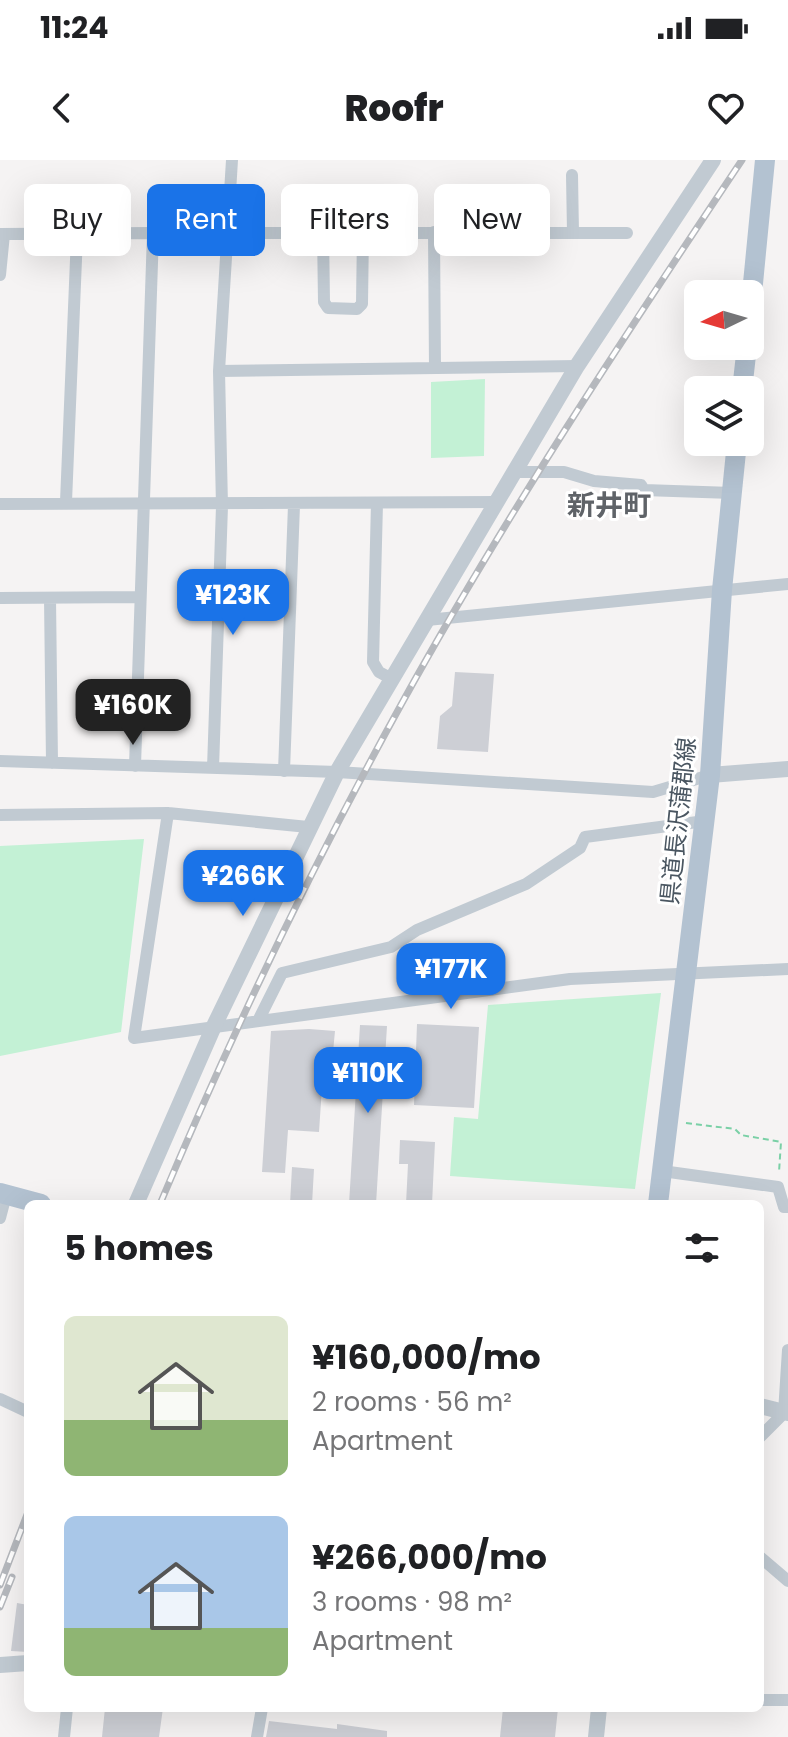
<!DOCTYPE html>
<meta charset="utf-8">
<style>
:root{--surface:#fff;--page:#f2f2f2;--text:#202124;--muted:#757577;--accent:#1a73e8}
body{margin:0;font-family:Poppins,"Noto Sans JP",sans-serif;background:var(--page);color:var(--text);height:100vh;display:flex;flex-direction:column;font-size:30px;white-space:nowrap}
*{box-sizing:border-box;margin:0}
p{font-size:26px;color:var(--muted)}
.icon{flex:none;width:44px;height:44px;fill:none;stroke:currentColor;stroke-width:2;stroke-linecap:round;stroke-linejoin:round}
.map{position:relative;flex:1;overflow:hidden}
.sheet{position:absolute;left:24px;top:1040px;width:740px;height:512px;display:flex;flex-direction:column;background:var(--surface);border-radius:12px;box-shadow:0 8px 32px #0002}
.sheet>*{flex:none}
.guide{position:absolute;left:24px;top:24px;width:740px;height:72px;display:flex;gap:16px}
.needle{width:52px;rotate:265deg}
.fabs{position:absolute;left:684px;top:120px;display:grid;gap:16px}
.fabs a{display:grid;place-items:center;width:80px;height:80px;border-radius:12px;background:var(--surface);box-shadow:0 8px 32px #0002;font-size:40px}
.price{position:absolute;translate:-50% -68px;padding:0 18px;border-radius:16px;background:var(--accent);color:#fff;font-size:26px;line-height:52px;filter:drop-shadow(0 2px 4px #0008)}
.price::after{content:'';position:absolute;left:50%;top:48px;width:24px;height:18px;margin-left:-12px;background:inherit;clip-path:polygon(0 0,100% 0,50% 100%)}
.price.current{background:#222;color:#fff}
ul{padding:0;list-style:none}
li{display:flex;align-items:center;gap:24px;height:200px;padding:0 40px}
li span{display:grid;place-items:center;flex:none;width:224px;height:160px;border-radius:12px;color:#555}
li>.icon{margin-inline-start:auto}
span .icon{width:96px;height:96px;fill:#fffc;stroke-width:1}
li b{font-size:34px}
h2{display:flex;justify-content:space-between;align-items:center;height:96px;padding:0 40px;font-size:34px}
.chip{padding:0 28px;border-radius:12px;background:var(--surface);box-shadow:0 8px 32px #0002;font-size:28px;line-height:72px}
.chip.current{background:var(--accent);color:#fff}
.status{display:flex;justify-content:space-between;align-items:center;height:56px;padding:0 40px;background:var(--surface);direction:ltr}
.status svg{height:22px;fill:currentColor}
header{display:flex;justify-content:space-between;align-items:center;height:104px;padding:0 40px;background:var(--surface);font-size:36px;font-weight:800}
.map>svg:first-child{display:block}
.green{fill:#c3f1d5}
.building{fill:#cdcfd5}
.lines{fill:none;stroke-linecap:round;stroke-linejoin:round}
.path{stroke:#7ad0a6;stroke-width:2;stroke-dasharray:6 4;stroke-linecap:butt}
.minor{stroke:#c1cad2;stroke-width:12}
.tertiary{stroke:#c1cad2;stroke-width:16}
.primary{stroke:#b3c2d1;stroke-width:20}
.rail-casing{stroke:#b5b8bd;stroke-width:7}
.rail{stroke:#fff;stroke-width:4;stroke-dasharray:12;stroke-linecap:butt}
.labels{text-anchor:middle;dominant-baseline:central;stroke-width:6;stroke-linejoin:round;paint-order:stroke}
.street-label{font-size:24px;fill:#4a5661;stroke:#fff}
.quarter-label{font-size:28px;font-weight:bold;fill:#5f6368;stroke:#fff}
</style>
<div class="status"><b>11:24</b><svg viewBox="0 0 49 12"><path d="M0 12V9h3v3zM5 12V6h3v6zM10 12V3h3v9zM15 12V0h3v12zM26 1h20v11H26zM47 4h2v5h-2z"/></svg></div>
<header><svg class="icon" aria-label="back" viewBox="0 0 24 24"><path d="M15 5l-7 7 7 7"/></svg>Roofr<svg class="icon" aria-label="heart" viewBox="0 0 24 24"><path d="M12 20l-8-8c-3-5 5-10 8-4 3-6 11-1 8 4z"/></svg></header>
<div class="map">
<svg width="788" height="1577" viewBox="0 0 788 1577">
<rect width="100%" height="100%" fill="#f5f3f3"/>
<path class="green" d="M485,219L484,296L431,298V222Z
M144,679L121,872L0,896V686Z
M661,833L635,1029L450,1016L454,957L478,959L488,845Z"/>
<path class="building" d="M455,512L494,514L488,592L437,589L440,556L452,546Z
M417,864L479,867L474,948L414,945Z
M360,865L387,866L376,1044H349Z
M309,869L335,871L331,913L323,912L319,972L288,970L285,1013L262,1012L271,871Z
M400,980L435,982L432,1044H406L408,1004H399Z
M292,1007L314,1009L312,1044H290Z
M17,1443L28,1445V1492L11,1491Z
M105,1548H163L159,1577H102Z
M503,1548H558L555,1577H500Z
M269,1561L337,1569V1564L387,1571V1577H266Z"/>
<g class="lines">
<path class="path" d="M686,963L735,969L741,975L781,982L779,1012"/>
<path class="minor" d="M572,15L573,73
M323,71L324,142L328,148L357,149L362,144L363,72
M434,72L435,208
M0,74L153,73
M0,115L4,74
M219,211L577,206
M517,312H564L594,321L641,325L644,330L732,333
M66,342L77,75
M377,343L373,502L379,512L392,519
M0,344L498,342
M0,438L140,437
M50,438L52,603
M427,460L788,424
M0,601L337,612L653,632L710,615
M135,606L153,73H627
M213,608L222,346L219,211L232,0
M284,611L294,345
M168,653L134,878L570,819L788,809
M0,655L168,653L308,667
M258,861L282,813L391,787L417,770L526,724L580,688L585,677L705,661
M662,1011L778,1027L784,1047H788
M0,1058L6,1035
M0,1239L28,1252
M760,1277L784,1253L788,1190
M760,1397L788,1421
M760,1540H788
M64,1577L67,1548
M257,1577L262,1548"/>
<path class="tertiary" d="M710,615L788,609
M136,1044L214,866L337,612L577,206L713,0
M760,1246L788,1253
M0,1505L28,1503
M596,1577L599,1548"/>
<path class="primary" d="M750,154L765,0
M742,230L747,186
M0,1033L41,1044
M658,1044L710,615L722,430L737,282"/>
<defs>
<path id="rail" d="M160,1044C232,873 312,706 402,543C505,356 624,177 742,0
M0,1425L28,1352
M0,1447L12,1417"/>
</defs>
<use href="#rail" class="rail-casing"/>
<use href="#rail" class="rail"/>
</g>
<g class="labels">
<g class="street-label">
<text transform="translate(678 661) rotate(-84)">県道長沢蒲郡線</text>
</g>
<g class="quarter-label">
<text x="609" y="345">新井町</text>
</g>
</g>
</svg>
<div class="fabs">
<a><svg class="needle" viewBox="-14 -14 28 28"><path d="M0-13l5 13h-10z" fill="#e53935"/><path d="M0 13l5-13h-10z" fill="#757577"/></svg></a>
<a><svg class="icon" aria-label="layers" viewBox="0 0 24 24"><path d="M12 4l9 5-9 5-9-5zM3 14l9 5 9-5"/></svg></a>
</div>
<b class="price" style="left:233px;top:477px">¥123K</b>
<b class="price current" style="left:133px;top:587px">¥160K</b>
<b class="price" style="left:243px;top:758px">¥266K</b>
<b class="price" style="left:451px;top:851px">¥177K</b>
<b class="price" style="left:368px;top:955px">¥110K</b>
<div class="guide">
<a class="chip">Buy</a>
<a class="chip current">Rent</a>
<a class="chip">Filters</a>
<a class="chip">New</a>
</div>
<section class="sheet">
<h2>5 homes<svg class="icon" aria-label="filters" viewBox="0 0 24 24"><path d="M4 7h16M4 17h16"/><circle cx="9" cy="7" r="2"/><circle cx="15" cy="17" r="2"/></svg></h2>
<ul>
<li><span style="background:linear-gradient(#dfe7d0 65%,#8fb573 0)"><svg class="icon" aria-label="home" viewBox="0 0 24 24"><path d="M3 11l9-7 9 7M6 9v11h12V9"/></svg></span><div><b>¥160,000/mo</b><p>2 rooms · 56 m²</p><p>Apartment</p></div></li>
<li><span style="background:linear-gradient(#a9c7e8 70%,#8fb573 0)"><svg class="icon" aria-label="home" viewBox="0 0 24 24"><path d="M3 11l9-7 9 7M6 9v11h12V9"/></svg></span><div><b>¥266,000/mo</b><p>3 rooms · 98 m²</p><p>Apartment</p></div></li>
</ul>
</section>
</div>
